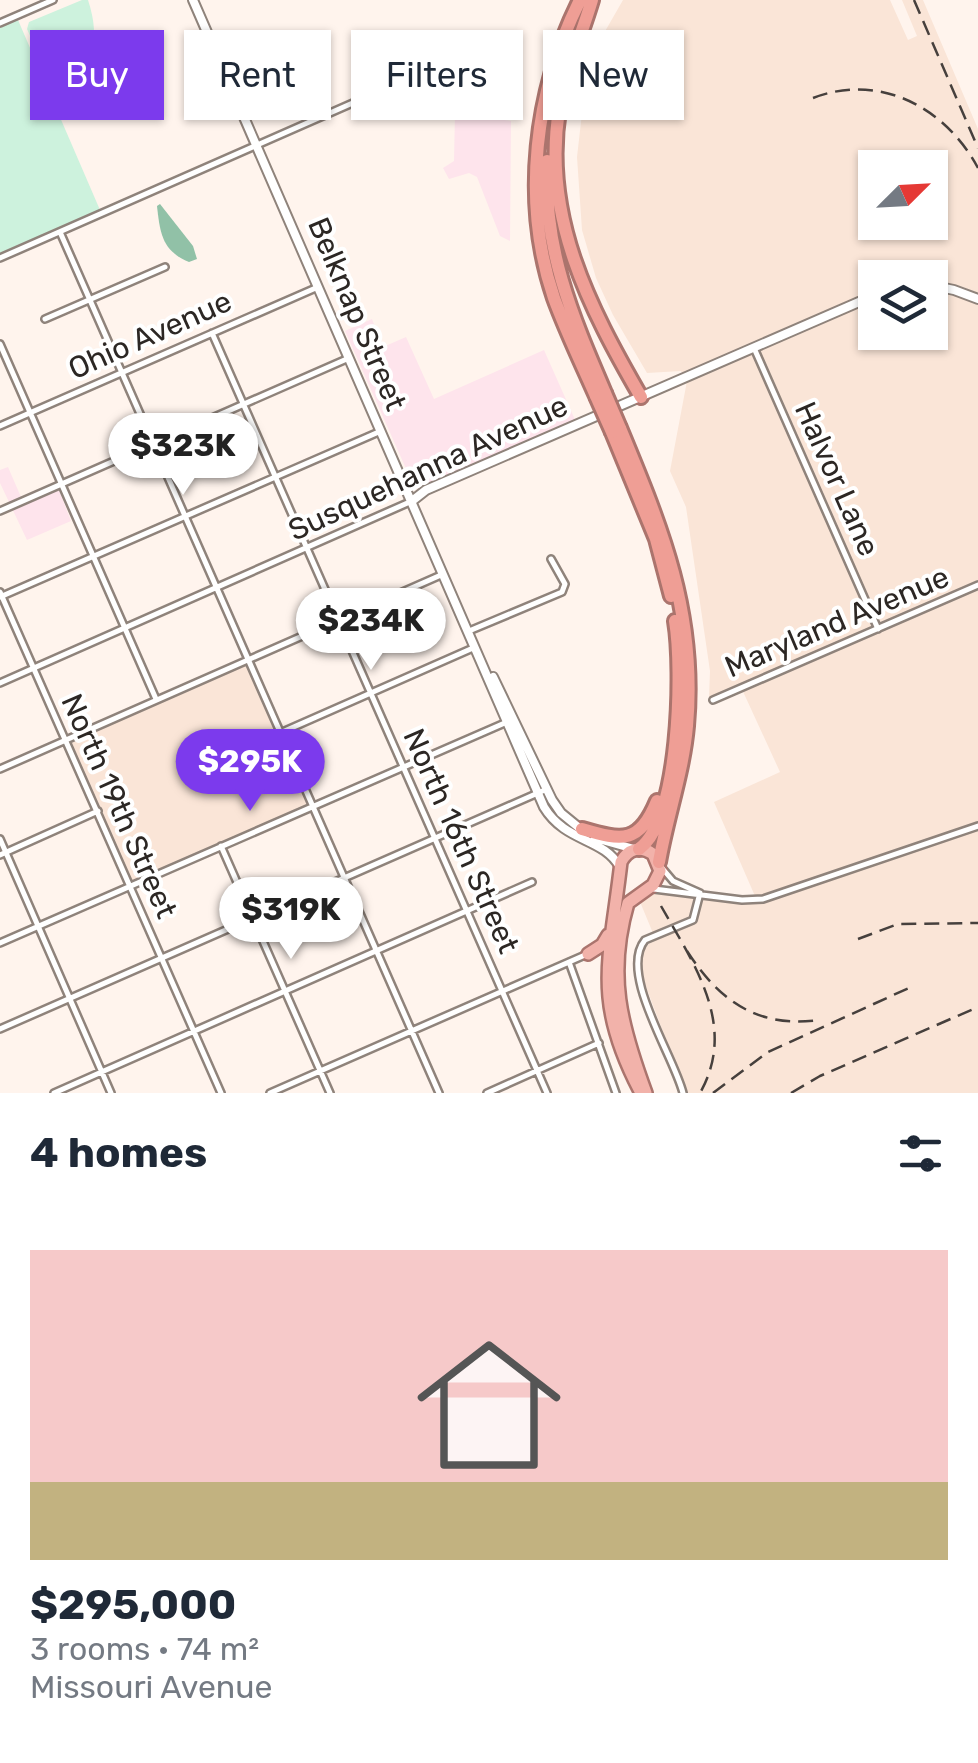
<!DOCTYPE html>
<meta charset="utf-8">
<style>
:root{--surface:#fff;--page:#f6f6f7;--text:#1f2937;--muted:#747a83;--line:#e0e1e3;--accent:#7c3aed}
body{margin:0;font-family:Rubik,sans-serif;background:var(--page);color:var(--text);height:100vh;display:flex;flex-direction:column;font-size:38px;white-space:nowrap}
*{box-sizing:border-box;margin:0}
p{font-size:32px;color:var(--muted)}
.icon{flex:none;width:55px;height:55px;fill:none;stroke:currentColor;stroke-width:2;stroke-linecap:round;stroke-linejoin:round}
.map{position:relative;height:1093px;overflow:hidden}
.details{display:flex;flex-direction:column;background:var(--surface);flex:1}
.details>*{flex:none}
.banner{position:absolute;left:30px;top:30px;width:920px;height:90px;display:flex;gap:20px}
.needle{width:65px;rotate:66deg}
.tools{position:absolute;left:858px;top:150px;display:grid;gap:20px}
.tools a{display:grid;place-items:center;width:90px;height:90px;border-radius:0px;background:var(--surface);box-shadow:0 2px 8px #0004;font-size:50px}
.price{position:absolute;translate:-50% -85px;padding:0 22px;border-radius:35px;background:#fff;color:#222;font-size:32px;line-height:65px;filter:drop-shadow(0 2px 5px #0008)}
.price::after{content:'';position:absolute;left:50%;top:60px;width:30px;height:22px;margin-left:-15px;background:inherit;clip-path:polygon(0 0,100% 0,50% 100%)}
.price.active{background:var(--accent);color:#fff}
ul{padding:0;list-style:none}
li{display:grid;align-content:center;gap:20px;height:530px;padding:0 30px}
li+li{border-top:2px solid var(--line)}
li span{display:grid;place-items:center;height:310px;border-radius:0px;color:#555}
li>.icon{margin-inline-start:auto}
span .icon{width:180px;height:180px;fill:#fffc;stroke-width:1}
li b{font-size:42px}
h2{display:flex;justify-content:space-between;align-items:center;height:120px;padding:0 30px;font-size:42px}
.pill{padding:0 35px;border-radius:0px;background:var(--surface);box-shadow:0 2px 8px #0004;font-size:35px;line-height:90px}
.pill.active{background:var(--accent);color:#fff}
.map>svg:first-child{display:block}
.commercial{fill:#fee4ec}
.built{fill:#fae5d7;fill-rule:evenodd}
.green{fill:#cdf2dd}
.forest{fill:#91c1a7}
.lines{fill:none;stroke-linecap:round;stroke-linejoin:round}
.minor-casing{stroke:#8f837b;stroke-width:10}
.tertiary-casing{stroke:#8f837b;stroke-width:12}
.trunk-casing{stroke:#ab746d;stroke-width:16}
.motorway-casing{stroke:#ab746d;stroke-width:18}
.minor{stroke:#fff;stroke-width:5}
.tertiary{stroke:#fff;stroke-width:8}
.trunk{stroke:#f2b2aa;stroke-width:11}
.motorway{stroke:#ef9e95;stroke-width:12}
.rail{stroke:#46403d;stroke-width:2.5;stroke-dasharray:15 8;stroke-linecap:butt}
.motorway-bridge-casing{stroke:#ab746d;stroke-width:18;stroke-linecap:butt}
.motorway-bridge{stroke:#ef9e95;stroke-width:12}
.labels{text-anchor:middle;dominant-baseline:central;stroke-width:8;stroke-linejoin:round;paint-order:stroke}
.street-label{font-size:30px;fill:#2c2724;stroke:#fff}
</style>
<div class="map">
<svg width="978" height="1093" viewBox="0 0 978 1093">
<rect width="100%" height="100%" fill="#fff4ed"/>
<path class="commercial" d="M455,113L511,121L510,241L500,236L477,177L469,173L449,179L443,168L454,161Z
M372,319L383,347L406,337L434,399L544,350L576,422L415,489L345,331Z
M8,467L24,504L59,490L71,521L27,540L0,483V470Z"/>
<path class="built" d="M623,0H890L908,40L917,36L902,0H923L978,129V293L963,287L930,281V278H875V290L683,374L681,371L647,373L613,315L596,278L582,230L577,157L588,61ZM875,168H930V222H875Z
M930,290L948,292L978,304V1093H686L642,976V951L655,938L638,897L655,891L758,903L714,802L780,772L740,685L709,698L710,671L686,507L670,471L687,381L875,299V332H930Z
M249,661L312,806L130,887L66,739Z"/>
<path class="green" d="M82,0H88C102,43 92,65 53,87L27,29L29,22Z
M18,20L100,210L0,253V27Z"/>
<path class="forest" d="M160,204L193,246L197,259L189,262C162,251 160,233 157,206Z"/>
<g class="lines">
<defs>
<path id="minor" d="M0,23L53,0
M60,232L439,1093
M0,258L380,91L391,94
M45,319L165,267
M212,333L547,1093
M0,344L156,699
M754,348L878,629
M0,426L318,287
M0,511L349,358
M0,592L221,1093
M0,597L381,431
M469,631L562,592L565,584L551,559
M0,683L412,501
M713,700L978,585
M280,733L473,648
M0,769L441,575
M0,839L111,1093
M221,846L330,1093
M0,855L98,811
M662,868L673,881L700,893
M654,889L742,900L763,899L978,826
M0,943L507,722
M569,962L616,1093
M0,1029L547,789
M54,1093L532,882
M270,1093L585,955
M487,1093L599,1043
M683,1093C674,1056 618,973 645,940L693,920L700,893"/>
<path id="tertiary" d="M193,0L544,807C566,843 603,837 620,867
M930,285L954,290L978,299
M412,501L426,490L875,295
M493,677L552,800L561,813L583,831
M595,838L634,849"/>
<path id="trunk" d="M588,954L602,945L608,935
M641,1093C591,999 610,960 621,862C628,849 640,845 653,854L660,871L653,885L628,903C607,975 621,1025 646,1093"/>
<path id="motorway" d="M580,0C535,90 521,201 554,298C566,331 582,364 596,396
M592,0C581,37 565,72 559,110C542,216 589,307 641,397
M547,161C543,248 571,314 605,393
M620,428C662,529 697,614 687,726C683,772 667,816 659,862
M612,432L656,539L671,596
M582,829C623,841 639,844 657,801
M639,849C680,820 683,669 675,621"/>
</defs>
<use href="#minor" class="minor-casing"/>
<use href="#tertiary" class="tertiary-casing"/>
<use href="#trunk" class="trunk-casing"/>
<use href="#motorway" class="motorway-casing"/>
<use href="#minor" class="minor"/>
<use href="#tertiary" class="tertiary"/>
<use href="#trunk" class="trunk"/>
<use href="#motorway" class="motorway"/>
<path class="rail" d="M914,0L978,148
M813,98C880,72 946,108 978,168
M661,906C694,964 738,1026 700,1093
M858,939L898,924L978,923
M687,951C720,1002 758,1028 819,1020
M713,1093L768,1052L911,987
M791,1093L820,1076L978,1007"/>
<defs>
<path id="motorway-bridge" d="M605,393L620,428
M596,396L612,432"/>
</defs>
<use href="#motorway-bridge" class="motorway-bridge-casing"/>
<use href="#motorway-bridge" class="motorway-bridge"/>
</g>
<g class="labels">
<g class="street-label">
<text transform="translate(357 314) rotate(67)">Belknap Street</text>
<text transform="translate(150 335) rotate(-24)">Ohio Avenue</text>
<text transform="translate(428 468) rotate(-25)">Susquehanna Avenue</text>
<text transform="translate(837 479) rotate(66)">Halvor Lane</text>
<text transform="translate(837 622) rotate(-23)">Maryland Avenue</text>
<text transform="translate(119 806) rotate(66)">North 19th Street</text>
<text transform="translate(461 841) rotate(66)">North 16th Street</text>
</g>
</g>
</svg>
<div class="tools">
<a><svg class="needle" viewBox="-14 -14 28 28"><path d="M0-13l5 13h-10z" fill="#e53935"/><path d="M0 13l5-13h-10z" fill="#747a83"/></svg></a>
<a><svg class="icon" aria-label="layers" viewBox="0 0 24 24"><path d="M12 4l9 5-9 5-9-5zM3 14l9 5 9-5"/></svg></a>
</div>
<b class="price" style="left:183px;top:498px">$323K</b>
<b class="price" style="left:371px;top:673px">$234K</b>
<b class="price active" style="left:250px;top:814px">$295K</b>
<b class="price" style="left:291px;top:962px">$319K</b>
<div class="banner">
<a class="pill active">Buy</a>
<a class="pill">Rent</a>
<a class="pill">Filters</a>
<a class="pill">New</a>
</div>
</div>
<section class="details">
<h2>4 homes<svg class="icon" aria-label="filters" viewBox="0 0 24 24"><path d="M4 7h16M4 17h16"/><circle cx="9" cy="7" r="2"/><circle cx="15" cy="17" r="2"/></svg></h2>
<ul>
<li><span style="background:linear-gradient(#f6c9c9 75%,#c2b280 0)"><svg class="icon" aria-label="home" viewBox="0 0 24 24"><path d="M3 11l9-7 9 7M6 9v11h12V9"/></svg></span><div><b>$295,000</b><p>3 rooms · 74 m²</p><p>Missouri Avenue</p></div></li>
</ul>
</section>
